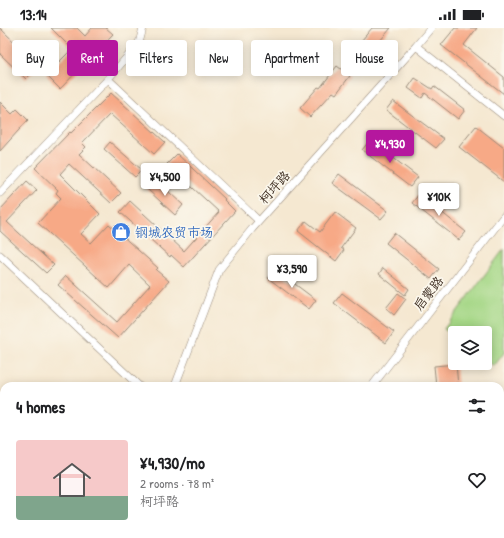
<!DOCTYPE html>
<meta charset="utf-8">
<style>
:root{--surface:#fff;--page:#f2f2f2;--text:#202124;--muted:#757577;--accent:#b5179e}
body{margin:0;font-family:"Patrick Hand","LXGW WenKai TC",sans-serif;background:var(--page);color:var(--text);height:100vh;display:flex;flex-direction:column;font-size:15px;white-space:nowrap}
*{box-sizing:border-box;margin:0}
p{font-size:13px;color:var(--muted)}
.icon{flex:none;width:22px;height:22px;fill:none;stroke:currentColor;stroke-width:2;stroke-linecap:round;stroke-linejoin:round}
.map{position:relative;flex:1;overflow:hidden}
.sheet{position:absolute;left:0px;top:354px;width:504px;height:156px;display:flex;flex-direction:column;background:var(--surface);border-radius:12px 12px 0 0;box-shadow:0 2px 10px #0003}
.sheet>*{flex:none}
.top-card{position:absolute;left:12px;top:12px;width:480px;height:36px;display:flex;gap:8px}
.buttons{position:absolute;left:448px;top:298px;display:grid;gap:8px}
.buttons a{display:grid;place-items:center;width:44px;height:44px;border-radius:4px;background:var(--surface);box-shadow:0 2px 10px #0003;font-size:20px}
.price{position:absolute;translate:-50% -34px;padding:0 9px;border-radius:4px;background:#fff;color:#222;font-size:13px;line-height:26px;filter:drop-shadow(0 1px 2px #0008)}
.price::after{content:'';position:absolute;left:50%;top:24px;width:12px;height:9px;margin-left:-6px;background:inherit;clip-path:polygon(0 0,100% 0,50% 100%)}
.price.on{background:var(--accent);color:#fff}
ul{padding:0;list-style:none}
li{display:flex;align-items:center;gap:12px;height:100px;padding:0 16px}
li span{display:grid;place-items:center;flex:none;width:112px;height:80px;border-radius:4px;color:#555}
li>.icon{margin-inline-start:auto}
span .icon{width:48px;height:48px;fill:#fffc;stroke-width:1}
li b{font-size:17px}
h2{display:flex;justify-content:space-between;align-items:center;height:48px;padding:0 16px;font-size:17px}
.tag{padding:0 14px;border-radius:4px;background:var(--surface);box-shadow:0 2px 10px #0003;font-size:14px;line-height:36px}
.tag.on{background:var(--accent);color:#fff}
.status{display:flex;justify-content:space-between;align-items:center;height:28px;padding:0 20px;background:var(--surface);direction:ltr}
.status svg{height:11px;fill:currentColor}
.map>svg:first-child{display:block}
.park{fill:#a5d786;stroke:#708052}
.building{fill:#f7a986}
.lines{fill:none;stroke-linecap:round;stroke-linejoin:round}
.street-casing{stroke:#988978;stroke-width:8}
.secondary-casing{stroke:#988978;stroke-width:12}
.street{stroke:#fff;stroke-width:7}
.secondary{stroke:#fff;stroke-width:10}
.labels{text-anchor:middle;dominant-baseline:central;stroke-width:3.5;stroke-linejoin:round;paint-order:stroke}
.street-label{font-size:13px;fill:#3b2a1e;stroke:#fbf7ec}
.shop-label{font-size:13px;fill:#366cbe;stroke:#fbf7ec;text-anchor:start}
</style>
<div class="status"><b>13:14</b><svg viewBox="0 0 49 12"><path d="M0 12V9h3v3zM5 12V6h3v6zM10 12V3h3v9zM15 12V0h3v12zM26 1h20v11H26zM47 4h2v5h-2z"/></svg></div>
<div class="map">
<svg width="504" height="510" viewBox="0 0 504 510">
<rect width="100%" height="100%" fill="#fbf7ec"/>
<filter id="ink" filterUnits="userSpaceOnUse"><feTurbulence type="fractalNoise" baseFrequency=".025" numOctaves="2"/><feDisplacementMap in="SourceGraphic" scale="8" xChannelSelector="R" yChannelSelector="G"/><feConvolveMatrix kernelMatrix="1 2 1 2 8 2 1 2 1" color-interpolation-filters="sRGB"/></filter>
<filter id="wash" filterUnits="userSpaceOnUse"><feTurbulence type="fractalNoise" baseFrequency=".012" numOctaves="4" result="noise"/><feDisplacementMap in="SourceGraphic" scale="16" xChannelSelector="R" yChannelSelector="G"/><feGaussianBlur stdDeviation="0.9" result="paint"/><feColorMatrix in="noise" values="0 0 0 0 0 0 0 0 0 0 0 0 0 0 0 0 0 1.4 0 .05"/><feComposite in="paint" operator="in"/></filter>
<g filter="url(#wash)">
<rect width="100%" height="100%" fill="#f5e8d1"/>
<path class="park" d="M504,221V325L494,338L485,332V305H455V309L444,301Z"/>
<g id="blocks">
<path class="building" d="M0,0L39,38L26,51L0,26Z
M51,0H77L85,8L92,0H106L113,6L60,61L46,47L72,21Z
M372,0H391L367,28L356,19Z
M455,0H477L464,17L504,49V66L441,17Z
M337,38L350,48L336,66L333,64L310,89L300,80L318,59L320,60Z
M415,50L432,61L434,58L465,82L458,91L425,65L422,70L408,60Z
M111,65L165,114L154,126L110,86L82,115L86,119L79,126L121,165L111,175L69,136L60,146L100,186L81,206L91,215L109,196L158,240L156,242L169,253L118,310L58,257L66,248L117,294L150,257L129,237L109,260L38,195L61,170L56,165L58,162L35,140L70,104L71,105Z
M393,73L444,111L436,120L386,82Z
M0,74L12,86L17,81L28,92L0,123Z
M476,98L504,120V154L459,119Z
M370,112L418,149L410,159L362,122Z
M110,114L142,142L135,149L104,121Z
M177,126L225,171L224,172L235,183L184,239L171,227L170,229L120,184L130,173L184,223L219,184L167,136Z
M339,146L388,183L381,191L332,155Z
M156,152L183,177L175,187L147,161Z
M27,153L37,162L7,194L54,237L46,245L0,203V182Z
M419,166L466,204L459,212L412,175Z
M335,184L356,200L341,220L344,222L336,233L298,203L306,193L320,204Z
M394,205L439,241L431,251L386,215Z
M383,240L409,261L405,267L379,246Z
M275,241L316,272L309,281L268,250Z
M342,265L394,304L386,315L334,275Z
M398,265L406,271L394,287L386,280Z
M456,336L458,358H436L434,338Z"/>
</g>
</g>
<g filter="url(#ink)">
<use href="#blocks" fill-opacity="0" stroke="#988978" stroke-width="1"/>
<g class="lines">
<defs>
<path id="street" d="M416,18L504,88
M108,51L259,193
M0,165L108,51L139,15L143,0
M0,227L139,358
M175,358L219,242L252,201L416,18L431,0
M372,358L504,188
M500,435L504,429
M420,506L424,510
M250,510L253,506
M454,510L456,506"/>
<path id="secondary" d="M109,510L111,506"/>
</defs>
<use href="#street" class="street-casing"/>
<use href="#secondary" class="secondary-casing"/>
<use href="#street" class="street"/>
<use href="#secondary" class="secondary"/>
</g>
</g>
<defs>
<symbol id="shop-disc" viewBox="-11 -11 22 22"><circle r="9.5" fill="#3f7fe0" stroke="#fbf7ec"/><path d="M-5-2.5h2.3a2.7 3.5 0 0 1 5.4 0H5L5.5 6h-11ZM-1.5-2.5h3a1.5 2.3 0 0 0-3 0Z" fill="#fff"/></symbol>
</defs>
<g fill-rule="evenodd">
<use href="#shop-disc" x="110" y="193" width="22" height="22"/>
</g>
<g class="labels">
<g class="street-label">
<text transform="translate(274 159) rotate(-48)">柯坪路</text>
<text transform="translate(428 265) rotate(-52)">启蒙路</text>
</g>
<g class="shop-label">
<text x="135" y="204">钢城农贸市场</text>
</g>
</g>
</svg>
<div class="buttons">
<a><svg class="icon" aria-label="layers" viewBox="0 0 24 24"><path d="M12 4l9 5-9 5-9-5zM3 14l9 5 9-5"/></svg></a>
</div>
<b class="price on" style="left:390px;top:136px">¥4,930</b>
<b class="price" style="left:165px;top:169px">¥4,500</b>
<b class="price" style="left:439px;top:189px">¥10K</b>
<b class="price" style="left:292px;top:261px">¥3,590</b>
<div class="top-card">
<a class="tag">Buy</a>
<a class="tag on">Rent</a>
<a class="tag">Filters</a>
<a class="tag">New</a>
<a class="tag">Apartment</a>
<a class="tag">House</a>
</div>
<section class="sheet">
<h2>4 homes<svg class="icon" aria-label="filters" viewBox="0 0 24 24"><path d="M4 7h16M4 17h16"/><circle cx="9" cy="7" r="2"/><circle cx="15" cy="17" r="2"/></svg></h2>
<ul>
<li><span style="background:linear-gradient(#f6c9c9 70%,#7fa58c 0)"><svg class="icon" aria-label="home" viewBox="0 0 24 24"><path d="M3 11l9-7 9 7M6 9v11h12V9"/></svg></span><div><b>¥4,930/mo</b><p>2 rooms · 78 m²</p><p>柯坪路</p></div><svg class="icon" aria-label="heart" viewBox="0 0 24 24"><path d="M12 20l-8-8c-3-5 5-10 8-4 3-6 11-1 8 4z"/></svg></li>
</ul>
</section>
</div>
